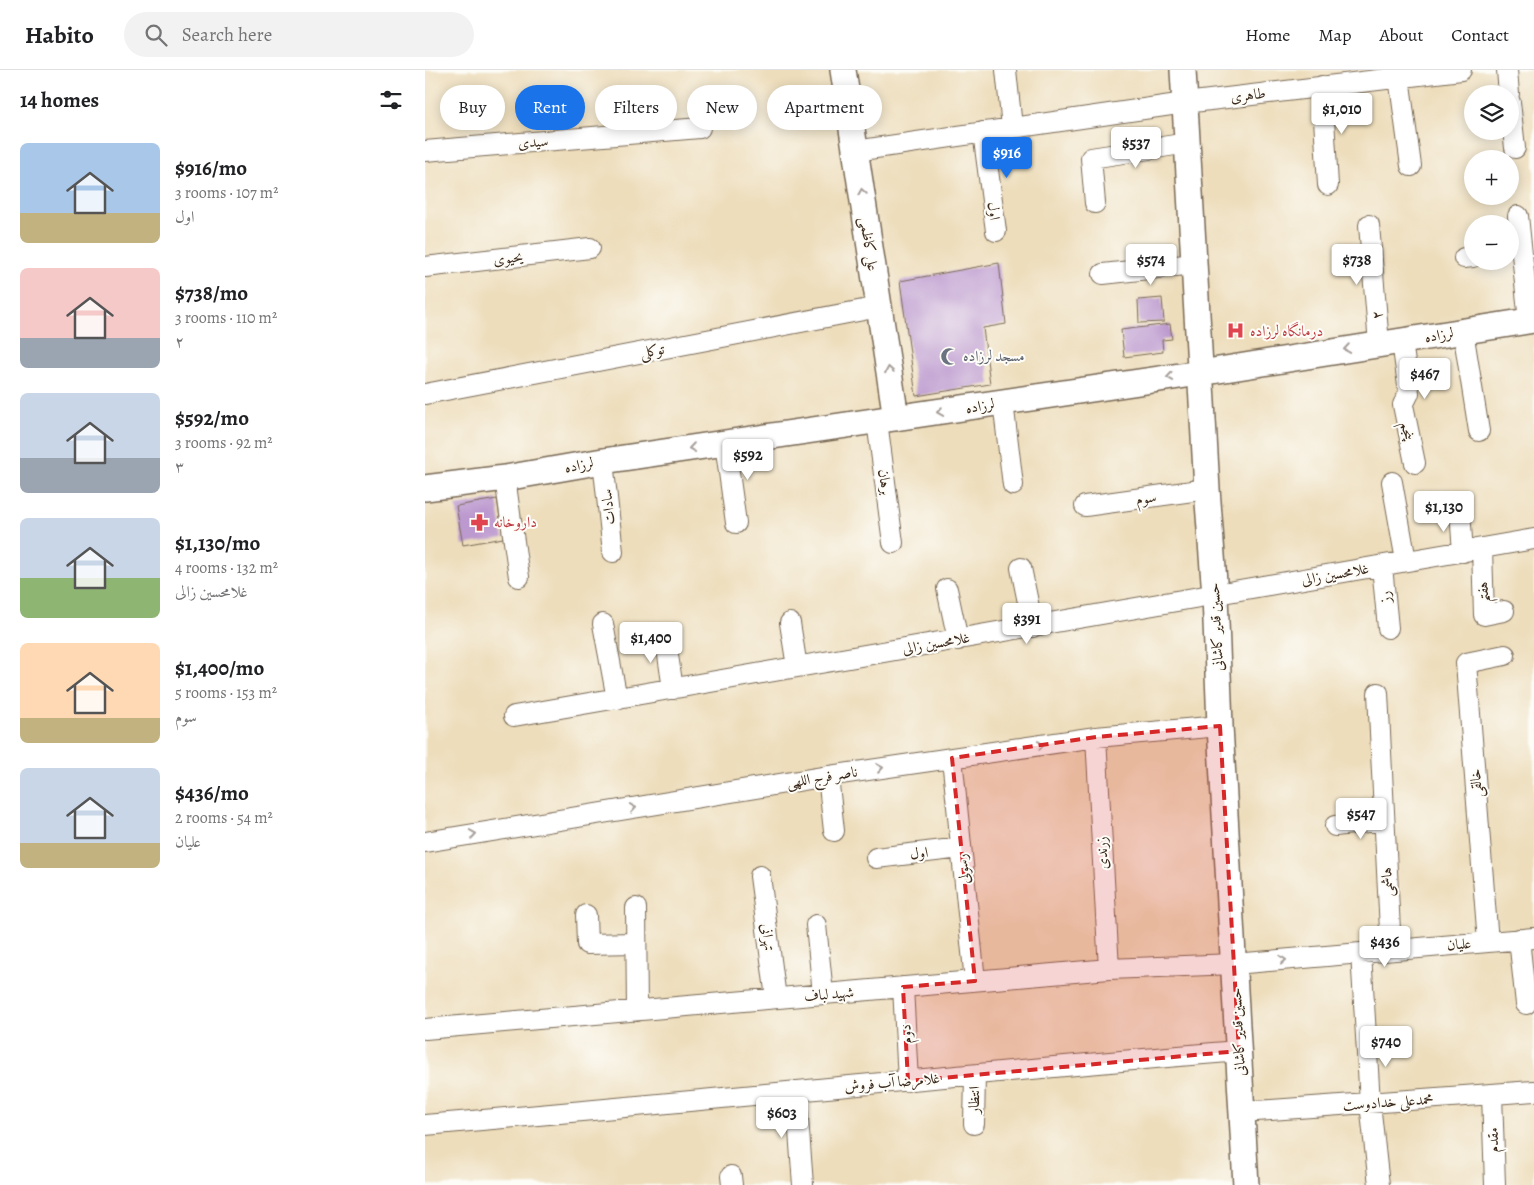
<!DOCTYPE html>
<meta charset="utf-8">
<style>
:root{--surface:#fff;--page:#f2f2f2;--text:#202124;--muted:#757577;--line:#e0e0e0;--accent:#1a73e8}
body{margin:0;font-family:Alegreya,Amiri,serif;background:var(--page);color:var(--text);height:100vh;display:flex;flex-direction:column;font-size:19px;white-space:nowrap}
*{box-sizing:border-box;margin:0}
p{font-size:16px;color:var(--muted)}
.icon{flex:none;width:28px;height:28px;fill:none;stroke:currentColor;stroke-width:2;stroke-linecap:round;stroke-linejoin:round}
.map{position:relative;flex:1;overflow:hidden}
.drawer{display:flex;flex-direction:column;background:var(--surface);width:425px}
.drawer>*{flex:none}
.hud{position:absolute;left:15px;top:15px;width:475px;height:45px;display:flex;gap:10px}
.controls{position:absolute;left:1039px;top:15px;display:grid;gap:10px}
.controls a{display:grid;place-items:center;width:55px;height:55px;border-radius:50%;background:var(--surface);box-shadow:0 2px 12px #0003;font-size:25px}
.price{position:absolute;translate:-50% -42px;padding:0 11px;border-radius:5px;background:#fff;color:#222;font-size:16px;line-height:32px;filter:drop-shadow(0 1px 2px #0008)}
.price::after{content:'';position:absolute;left:50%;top:30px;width:15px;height:11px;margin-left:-8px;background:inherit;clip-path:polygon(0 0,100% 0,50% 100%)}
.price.current{background:var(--accent);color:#fff}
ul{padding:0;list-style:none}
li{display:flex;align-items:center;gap:15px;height:125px;padding:0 20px}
li span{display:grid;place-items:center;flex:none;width:140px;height:100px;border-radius:8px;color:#555}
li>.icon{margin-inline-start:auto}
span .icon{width:60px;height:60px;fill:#fffc;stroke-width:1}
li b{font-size:21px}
h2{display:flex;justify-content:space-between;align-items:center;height:60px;padding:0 20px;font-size:21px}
.pill{padding:0 18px;border-radius:22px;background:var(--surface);box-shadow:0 2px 12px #0003;font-size:18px;line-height:45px}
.pill.current{background:var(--accent);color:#fff}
header{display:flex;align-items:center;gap:30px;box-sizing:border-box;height:70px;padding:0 25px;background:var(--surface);border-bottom:1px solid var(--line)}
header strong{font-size:24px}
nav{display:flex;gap:28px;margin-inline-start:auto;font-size:18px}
.search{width:350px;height:45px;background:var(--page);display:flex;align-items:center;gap:12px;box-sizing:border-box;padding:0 18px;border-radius:28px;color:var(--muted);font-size:19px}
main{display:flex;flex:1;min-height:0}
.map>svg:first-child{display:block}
.building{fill:#bc99cf}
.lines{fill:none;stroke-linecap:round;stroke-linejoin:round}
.minor-casing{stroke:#796955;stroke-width:22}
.tertiary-casing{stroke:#796955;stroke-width:28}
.minor{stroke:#fff;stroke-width:20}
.tertiary{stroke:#fff;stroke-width:25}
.oneway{stroke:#a79f9a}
.marked{fill:#d62828;fill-opacity:0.2;stroke:#d62828;stroke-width:4;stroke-dasharray:10 6;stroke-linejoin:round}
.labels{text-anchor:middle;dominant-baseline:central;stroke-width:4;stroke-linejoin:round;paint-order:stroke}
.street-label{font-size:15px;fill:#3b2a1e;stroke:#fdfcf7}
.health-label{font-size:15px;fill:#be3a42;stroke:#fdfcf7;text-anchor:start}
.worship-label{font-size:15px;fill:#5b616d;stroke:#fdfcf7;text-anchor:start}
</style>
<header>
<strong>Habito</strong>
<div class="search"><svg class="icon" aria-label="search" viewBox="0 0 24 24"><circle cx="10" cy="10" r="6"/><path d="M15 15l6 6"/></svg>Search here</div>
<nav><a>Home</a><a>Map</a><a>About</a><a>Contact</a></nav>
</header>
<main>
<section class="drawer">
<h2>14 homes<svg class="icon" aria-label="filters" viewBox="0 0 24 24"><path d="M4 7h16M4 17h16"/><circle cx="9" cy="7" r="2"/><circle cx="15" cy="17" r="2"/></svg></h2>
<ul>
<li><span style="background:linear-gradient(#a9c7e8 70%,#c2b280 0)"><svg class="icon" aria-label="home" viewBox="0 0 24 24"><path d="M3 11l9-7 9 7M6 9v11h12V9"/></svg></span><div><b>$916/mo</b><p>3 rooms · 107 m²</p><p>اول</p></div></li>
<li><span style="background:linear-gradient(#f6c9c9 70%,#9aa5b1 0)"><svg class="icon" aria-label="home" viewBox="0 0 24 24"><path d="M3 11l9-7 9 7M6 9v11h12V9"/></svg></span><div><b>$738/mo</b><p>3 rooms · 110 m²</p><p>۲</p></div></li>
<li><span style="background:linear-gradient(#c9d6e8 65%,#9aa5b1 0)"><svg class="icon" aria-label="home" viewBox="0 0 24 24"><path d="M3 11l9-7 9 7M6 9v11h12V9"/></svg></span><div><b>$592/mo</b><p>3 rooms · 92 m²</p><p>۳</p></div></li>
<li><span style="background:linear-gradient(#c9d6e8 60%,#8fb573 0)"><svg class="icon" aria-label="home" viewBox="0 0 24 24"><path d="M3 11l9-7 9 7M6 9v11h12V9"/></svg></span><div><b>$1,130/mo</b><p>4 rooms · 132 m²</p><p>غلامحسین زالی</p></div></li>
<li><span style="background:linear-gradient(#ffd9b3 75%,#c2b280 0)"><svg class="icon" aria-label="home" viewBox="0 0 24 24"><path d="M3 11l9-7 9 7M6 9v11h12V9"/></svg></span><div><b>$1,400/mo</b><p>5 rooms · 153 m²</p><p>سوم</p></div></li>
<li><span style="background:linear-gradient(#c9d6e8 75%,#c2b280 0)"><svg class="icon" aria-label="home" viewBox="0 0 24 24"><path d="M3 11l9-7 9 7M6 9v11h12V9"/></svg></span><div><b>$436/mo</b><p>2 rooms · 54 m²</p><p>علیان</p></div></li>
</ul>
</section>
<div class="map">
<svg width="1109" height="1115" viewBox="0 0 1109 1115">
<rect width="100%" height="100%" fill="#fdfcf7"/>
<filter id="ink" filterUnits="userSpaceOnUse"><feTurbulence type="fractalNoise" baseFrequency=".02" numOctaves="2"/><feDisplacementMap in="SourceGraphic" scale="10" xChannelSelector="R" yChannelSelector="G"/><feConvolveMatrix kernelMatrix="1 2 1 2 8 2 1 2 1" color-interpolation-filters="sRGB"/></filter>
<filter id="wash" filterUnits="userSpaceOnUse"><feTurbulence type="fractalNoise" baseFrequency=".0096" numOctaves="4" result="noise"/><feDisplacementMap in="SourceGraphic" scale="20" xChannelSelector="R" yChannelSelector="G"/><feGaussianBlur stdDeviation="1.12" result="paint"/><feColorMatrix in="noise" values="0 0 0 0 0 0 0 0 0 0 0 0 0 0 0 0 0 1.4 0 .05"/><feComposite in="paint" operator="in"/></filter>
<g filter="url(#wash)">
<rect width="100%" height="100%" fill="#edddbb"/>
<g id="blocks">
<path class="building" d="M574,193L581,254L558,258L565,314L491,326L475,211Z
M737,228L739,252L714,253L713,230Z
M745,254L747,269L737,270L738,282L699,287L696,260Z
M72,429L78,468L38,475L31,436Z"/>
</g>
</g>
<g filter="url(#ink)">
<use href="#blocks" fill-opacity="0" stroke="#796955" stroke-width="1"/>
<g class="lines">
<defs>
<path id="minor" d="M581,0L587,57
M1082,0L1084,24
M974,7L986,96
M897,16L903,115
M1085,32L1090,78
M558,62L571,161
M0,81L275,58
M430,81L760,33L1036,0
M670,133L666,88L763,73
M1093,146L1104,251
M944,155L954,274
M1039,188L1048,187
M0,197L165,178
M678,204L769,194
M1038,261L1054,361
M977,271L984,323L978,335L990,393
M0,324L454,237
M578,332L588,415
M452,351L468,473
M300,373L311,453
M178,391L188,482
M80,408L94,507
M967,412L981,491
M660,436L782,419
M1035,442L1038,482
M1057,478L1059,545L1079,541
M957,496L963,558
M596,498L608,557
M522,519L533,570
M365,553L372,597
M178,554L192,629
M240,565L248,619
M953,623L966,880
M89,646L1109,469
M671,667L684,899
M527,688L550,911
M403,706L409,761
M910,756L959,750
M0,772L403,706L671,667L795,656
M451,788L536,778
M335,806L351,928
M211,838L212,941
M161,845L162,874L211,873
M391,855L398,924
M1094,869L1101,934
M1063,872L1041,593L1080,585
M936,883L945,1033L954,1115
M478,917L483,1011
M0,959L684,899L809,894L1109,868
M371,1021L378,1115
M1067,1024L1070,1115
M817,1042L1109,1021
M549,1054L550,1005
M0,1055C271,1032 542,1003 814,981
M306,1106L307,1115"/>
<path id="tertiary" d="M418,0L471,348
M758,0L782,419L790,525L795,656L821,1115
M0,418L80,408L178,391L775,303L1109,250"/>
</defs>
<use href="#minor" class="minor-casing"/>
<use href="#tertiary" class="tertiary-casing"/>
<use href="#minor" class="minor"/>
<use href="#tertiary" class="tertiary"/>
</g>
<defs><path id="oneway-chevron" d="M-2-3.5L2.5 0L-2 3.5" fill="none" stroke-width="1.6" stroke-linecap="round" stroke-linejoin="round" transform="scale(1.25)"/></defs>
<g class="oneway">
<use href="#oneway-chevron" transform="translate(437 122) rotate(-99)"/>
<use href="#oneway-chevron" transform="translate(922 279) rotate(171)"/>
<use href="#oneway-chevron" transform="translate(464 300) rotate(-99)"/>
<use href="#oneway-chevron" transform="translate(745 307) rotate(172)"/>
<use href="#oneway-chevron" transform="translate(515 342) rotate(171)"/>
<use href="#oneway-chevron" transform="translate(267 378) rotate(172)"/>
<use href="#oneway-chevron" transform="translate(616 675) rotate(-8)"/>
<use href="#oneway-chevron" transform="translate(455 698) rotate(-8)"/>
<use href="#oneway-chevron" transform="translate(208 738) rotate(-9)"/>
<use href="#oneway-chevron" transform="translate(48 764) rotate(-9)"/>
<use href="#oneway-chevron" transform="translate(858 890) rotate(-5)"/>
</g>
</g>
<path class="marked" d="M795,656L814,981L483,1011L478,917L550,911L527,688L671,667Z"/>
<defs>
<symbol id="hospital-bare" viewBox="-9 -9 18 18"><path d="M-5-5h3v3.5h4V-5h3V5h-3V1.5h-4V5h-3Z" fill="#e0444e" stroke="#fdfcf7" stroke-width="2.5" paint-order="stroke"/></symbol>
<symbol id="mosque-bare" viewBox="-9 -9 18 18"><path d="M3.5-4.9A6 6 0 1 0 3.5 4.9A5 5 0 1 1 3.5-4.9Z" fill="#6b7280" stroke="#fdfcf7" stroke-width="2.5" paint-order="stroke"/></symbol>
<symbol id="pharmacy-bare" viewBox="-9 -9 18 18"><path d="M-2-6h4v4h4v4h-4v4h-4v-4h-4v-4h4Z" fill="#e0444e" stroke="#fdfcf7" stroke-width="2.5" paint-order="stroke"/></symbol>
</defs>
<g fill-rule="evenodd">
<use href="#hospital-bare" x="798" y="248" width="25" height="25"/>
<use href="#mosque-bare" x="512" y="274" width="25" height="25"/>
<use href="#pharmacy-bare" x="42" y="440" width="25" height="25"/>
</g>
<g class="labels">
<g class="street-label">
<text transform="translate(823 25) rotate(-7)">طاهری</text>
<text transform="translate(108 72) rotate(-5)">سیدی</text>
<text transform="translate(569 141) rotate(83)">اول</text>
<text transform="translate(444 174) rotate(81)">علی کاظمی</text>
<text transform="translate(83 188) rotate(-7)">یحیوی</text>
<text transform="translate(952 245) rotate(-95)">۲</text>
<text transform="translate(1014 265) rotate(-9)">لرزاده</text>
<text transform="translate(227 281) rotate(-11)">توکلی</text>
<text transform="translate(555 336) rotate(-9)">لرزاده</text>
<text transform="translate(983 361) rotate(79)">پنجم</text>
<text transform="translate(154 395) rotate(-10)">لرزاده</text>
<text transform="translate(460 412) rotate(83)">برهان</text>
<text transform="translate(721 428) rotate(-8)">سوم</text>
<text transform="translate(183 437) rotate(-96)">سادات</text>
<text transform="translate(910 504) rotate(-10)">غلامحسین زالی</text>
<text transform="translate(1058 522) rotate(-92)">هفتم</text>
<text transform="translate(960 527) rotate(-96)">رز</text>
<text transform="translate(791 557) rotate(-93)">حسین قدیر کاشانی</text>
<text transform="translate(511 573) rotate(-10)">غلامحسین زالی</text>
<text transform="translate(397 707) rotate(-9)">ناصر فرج اللهی</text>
<text transform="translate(1051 713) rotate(-94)">خالقی</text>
<text transform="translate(494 783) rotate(-7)">اول</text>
<text transform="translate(677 783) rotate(-93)">زرندی</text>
<text transform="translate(538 799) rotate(-96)">رسولی</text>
<text transform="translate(962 812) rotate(-93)">هاشمی</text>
<text transform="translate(343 867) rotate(83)">تهرانی</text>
<text transform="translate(1034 874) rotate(-5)">علیان</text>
<text transform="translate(404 924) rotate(-5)">شهید لباف</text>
<text transform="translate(813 962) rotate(-93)">حسین قدیر کاشانی</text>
<text transform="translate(481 964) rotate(-94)">دوم</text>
<text transform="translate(467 1012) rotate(-5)">غلامرضا آب فروش</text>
<text transform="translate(549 1030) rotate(-89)">انتظار</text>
<text transform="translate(963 1032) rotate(-4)">محمدعلی خدادوست</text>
<text transform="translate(1068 1070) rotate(-92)">مقدم</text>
</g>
<g class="health-label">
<text x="825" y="261">درمانگاه لرزاده</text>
<text x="69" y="452">داروخانه</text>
</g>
<g class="worship-label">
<text x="538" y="286">مسجد لرزاده</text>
</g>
</g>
</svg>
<div class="controls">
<a><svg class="icon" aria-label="layers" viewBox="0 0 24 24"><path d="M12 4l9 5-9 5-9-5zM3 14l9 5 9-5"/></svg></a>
<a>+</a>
<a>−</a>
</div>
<b class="price" style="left:917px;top:65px">$1,010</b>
<b class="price" style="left:711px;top:99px">$537</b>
<b class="price current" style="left:582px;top:109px">$916</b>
<b class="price" style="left:726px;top:216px">$574</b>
<b class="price" style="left:932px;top:216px">$738</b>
<b class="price" style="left:1000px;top:330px">$467</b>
<b class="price" style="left:323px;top:411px">$592</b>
<b class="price" style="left:1019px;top:463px">$1,130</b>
<b class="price" style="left:602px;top:575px">$391</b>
<b class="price" style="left:226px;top:594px">$1,400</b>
<b class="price" style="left:936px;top:770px">$547</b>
<b class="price" style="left:960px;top:898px">$436</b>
<b class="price" style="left:961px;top:998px">$740</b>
<b class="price" style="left:357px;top:1069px">$603</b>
<div class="hud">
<a class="pill">Buy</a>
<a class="pill current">Rent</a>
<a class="pill">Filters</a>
<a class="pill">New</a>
<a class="pill">Apartment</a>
</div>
</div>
</main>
